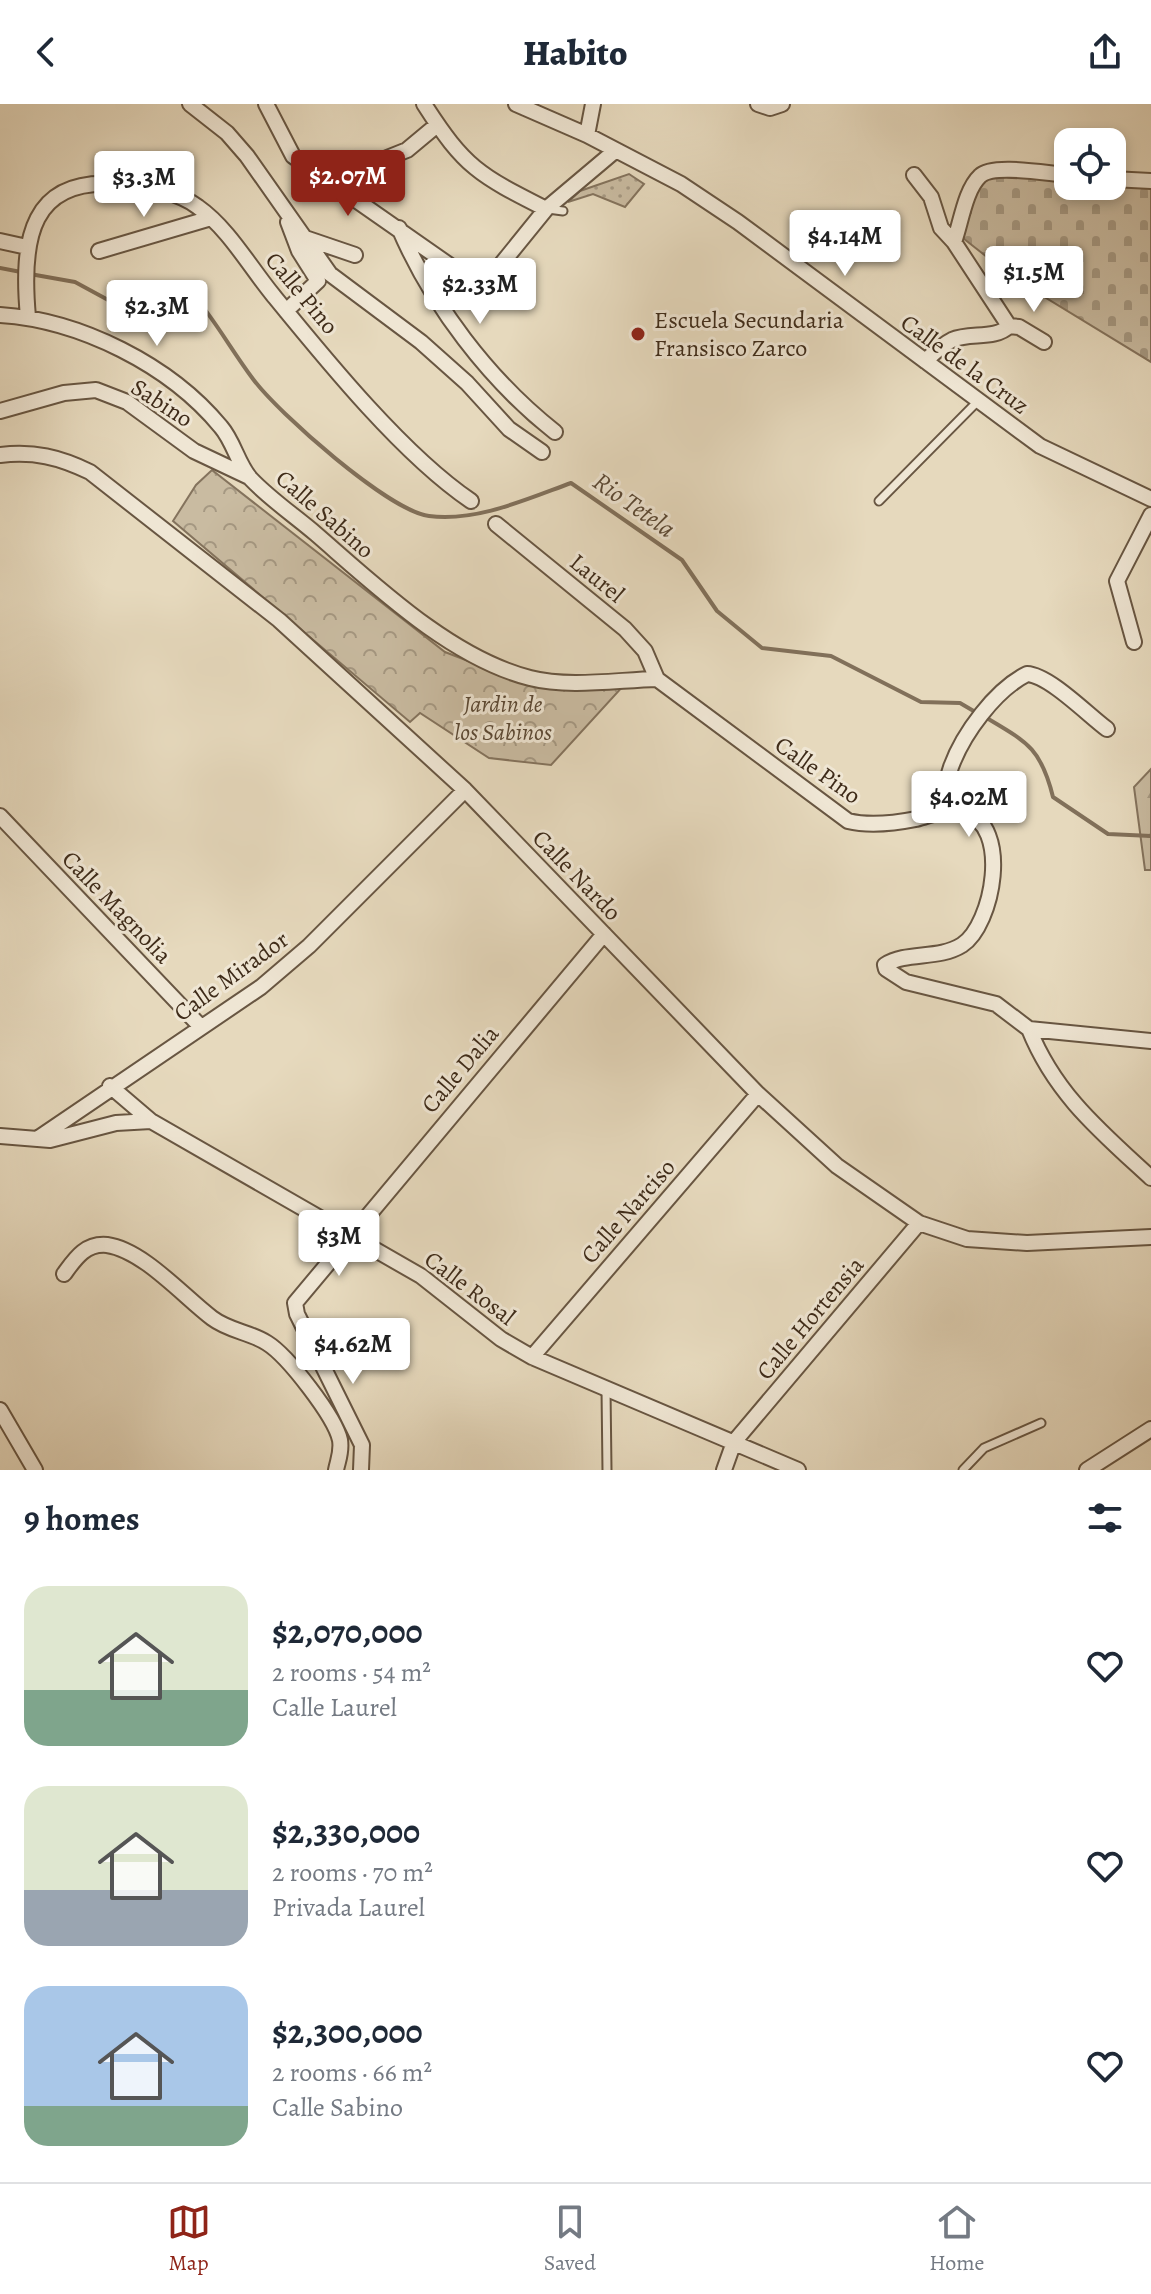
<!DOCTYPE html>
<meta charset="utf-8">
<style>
:root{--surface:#fff;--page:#f2f2f3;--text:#1f2937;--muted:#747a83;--line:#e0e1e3;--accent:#8f2418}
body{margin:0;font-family:Alegreya,serif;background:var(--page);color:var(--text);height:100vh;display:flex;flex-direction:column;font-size:30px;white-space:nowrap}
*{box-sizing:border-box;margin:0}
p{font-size:26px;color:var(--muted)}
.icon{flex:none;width:44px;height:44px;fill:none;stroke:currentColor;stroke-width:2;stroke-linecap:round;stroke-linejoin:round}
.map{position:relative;height:1366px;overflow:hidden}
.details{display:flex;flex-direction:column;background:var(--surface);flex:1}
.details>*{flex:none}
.controls{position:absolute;left:1054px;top:24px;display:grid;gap:16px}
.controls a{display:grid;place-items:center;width:72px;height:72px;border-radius:16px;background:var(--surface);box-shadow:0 4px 12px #0003;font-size:40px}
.price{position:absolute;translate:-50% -68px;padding:0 18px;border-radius:8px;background:#fff;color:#222;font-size:26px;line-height:52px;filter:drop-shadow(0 2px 4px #0008)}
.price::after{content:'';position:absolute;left:50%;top:48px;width:24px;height:18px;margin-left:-12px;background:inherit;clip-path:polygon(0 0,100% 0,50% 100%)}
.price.current{background:var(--accent);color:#fff}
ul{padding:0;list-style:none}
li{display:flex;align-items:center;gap:24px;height:200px;padding:0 24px}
li span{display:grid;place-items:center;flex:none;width:224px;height:160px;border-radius:24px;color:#555}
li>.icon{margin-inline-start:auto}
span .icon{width:96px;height:96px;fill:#fffc;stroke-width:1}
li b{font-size:34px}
h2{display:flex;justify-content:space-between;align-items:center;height:96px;padding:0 24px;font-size:34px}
header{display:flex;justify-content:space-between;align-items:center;height:104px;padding:0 24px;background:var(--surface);font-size:36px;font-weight:800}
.tabs{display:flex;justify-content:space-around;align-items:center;height:112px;border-top:2px solid var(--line);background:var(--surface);font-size:22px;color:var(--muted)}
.tabs a{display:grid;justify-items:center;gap:4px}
.tabs .current{color:var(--accent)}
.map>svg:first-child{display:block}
.grass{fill:url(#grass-dots);stroke:#84735d;stroke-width:2}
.forest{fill:url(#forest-firs);stroke:#84735d;stroke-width:2}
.cemetery{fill:url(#cemetery-stones);stroke:#84735d;stroke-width:2}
.park{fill:url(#park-crowns);stroke:#84735d;stroke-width:2}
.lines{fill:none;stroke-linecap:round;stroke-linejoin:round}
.stream{stroke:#81705a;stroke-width:4}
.lane-casing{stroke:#685642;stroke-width:11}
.street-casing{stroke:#685642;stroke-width:18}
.lane{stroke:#efe6d4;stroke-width:7}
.street{stroke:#efe6d4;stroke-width:14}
.poi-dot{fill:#8f2418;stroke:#efe6d4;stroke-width:3}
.labels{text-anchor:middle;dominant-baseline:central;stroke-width:6;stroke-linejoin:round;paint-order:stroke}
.street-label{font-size:24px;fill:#3e2b19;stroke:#efe6d4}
.poi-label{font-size:24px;fill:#3e2b19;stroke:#efe6d4;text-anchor:start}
.park-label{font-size:24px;font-style:italic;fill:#5a4834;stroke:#efe6d4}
.water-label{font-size:26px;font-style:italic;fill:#5a4834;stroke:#efe6d4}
</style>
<header><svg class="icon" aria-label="back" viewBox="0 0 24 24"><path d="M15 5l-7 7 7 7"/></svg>Habito<svg class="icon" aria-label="share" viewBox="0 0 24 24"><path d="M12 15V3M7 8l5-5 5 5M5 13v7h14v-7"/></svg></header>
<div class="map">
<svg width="1151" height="1366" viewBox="0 0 1151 1366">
<defs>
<pattern id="grass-dots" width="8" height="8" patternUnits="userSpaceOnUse" patternTransform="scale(2)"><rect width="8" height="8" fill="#c9bba1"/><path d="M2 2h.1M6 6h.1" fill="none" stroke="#a59882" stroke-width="1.8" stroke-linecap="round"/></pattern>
<pattern id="forest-firs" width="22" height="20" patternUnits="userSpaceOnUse" patternTransform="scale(2)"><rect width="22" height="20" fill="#c9bba1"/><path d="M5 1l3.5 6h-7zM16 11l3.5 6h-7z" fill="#a59882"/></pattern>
<pattern id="cemetery-stones" width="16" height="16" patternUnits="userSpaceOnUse" patternTransform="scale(2)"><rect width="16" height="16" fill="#c9bba1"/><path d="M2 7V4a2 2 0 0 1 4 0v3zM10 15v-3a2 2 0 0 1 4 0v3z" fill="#a59882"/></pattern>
<pattern id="park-crowns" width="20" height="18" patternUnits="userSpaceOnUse" patternTransform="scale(2)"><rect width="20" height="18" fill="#c9bba1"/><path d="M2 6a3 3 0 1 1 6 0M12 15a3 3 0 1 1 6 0" fill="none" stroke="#a59882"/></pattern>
</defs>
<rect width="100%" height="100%" fill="#e6d9bd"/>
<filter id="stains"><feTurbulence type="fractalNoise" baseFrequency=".0025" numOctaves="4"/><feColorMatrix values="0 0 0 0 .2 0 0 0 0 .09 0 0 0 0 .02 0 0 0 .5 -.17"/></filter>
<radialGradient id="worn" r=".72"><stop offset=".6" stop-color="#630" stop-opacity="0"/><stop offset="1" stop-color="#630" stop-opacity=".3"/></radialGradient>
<path class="grass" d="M629,70L644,80L625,103L593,90L568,98L580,87Z"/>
<path class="forest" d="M1151,665V766H1145L1134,683Z"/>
<path class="cemetery" d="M993,70L1068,74V82L1151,79V258L1015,175L959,131C967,108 972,84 993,70Z"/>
<path class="park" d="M212,366L445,548L525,579L625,580L551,661L489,654L420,609L410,618L173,417L196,381Z"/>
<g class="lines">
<path class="stream" d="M0,164L21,168
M30,170L75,178L110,197L184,181C212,210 229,243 253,275C278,309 389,407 429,412C477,418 527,395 571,379L682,456L717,507L762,544L831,552L921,598L960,599L977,609
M985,613C1027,638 1041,644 1053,693L1108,730L1151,732"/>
<defs>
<path id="lane" d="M548,105L563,107
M879,397L978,297
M606,1285L607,1366
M963,1366L984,1344L1041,1319"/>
<path id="street" d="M190,0L227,29L247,52L330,170L421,238L467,279L509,325L542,348
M266,0L293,52L482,184L546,105L616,46
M424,0C465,64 479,71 546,105
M516,0L587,31L681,80L738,118L1040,342L1151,395
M758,0L770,4L782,0
M587,31L593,0
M387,54L407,46L437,21
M914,71L931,93L941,124L954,138L1009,222C995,236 970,228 952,236C942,241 933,250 925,257
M1112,75L1151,77
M399,124C432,201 489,276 555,328
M305,134L355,151
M0,137L27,143
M954,138C961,119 965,86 980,72C993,59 1049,70 1068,71
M99,147L211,114
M286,207L318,177L299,147L288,118
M0,211C80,216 170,261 221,323C234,338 238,361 251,375C270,395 295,412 316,430C376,482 451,554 530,574C569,584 617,576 657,575
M28,213C21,137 29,70 123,81C149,84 177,87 198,103C228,124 250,163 273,191C326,256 403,351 471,397
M1009,222L1019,223L1044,238
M0,307L64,289L96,286L127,298L194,347L249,373
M0,351C34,347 59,353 90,368L279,516L465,686L758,990L837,1062L919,1119L967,1135L1027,1139L1151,1133
M496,420L625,525L645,547L657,575L848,717C868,722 896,719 916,715C932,711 947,703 964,708C1012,721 993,821 962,841C938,856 907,847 885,861L886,865L906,878L996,900L1029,925
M1134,538L1117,477L1151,411
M942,707C945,693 946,677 951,663C963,630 995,586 1027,570C1049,571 1088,611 1107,625
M0,712L201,923
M1029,925C1055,990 1100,1027 1151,1074
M1029,925L1151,937
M110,982L151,1017L421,1172L501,1235L532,1253L798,1366
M0,1032L50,1036L116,1019L151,1017
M37,1035L261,883L309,842L465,686
M64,1170C75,1155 85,1139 107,1141C143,1146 183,1192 212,1214C229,1227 250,1228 267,1239C288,1252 335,1313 340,1336C342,1348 338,1356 336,1366
M532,1253L758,990
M0,1306L35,1366
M361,1366L362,1341L297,1210L295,1199L604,830
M724,1366L734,1338L919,1119
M1087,1366L1151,1325"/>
</defs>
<use href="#lane" class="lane-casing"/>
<use href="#street" class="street-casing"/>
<use href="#lane" class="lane"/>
<use href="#street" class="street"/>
</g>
<circle class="poi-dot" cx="638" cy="230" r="8"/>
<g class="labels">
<g class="street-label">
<text transform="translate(302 189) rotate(50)">Calle Pino</text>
<text transform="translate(965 260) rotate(36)">Calle de la Cruz</text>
<text transform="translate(162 299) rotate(33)">Sabino</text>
<text transform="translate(325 410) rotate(41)">Calle Sabino</text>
<text transform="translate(597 474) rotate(39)">Laurel</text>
<text transform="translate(818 666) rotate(35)">Calle Pino</text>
<text transform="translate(577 771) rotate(46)">Calle Nardo</text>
<text transform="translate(117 803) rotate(46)">Calle Magnolia</text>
<text transform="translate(231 872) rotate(-36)">Calle Mirador</text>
<text transform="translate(460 965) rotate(-50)">Calle Dalia</text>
<text transform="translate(628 1107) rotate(-49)">Calle Narciso</text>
<text transform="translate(470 1184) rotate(37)">Calle Rosal</text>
<text transform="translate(810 1214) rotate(-50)">Calle Hortensia</text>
</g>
<g class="poi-label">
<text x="654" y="216">Escuela Secundaria<tspan x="654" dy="28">Fransisco Zarco</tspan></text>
</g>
<g class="park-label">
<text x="503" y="600">Jardin de<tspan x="503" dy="28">los Sabinos</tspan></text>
</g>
<g class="water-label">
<text transform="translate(634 401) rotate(35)">Rio Tetela</text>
</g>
</g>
<rect width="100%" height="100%" filter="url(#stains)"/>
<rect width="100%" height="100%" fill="url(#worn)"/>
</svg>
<div class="controls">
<a><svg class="icon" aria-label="locate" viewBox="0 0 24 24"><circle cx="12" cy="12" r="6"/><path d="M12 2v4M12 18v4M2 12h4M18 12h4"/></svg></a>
</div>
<b class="price current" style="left:348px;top:114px">$2.07M</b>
<b class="price" style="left:144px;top:115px">$3.3M</b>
<b class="price" style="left:845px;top:174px">$4.14M</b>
<b class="price" style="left:1034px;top:210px">$1.5M</b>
<b class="price" style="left:480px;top:222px">$2.33M</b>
<b class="price" style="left:157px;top:244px">$2.3M</b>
<b class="price" style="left:969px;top:735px">$4.02M</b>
<b class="price" style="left:339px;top:1174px">$3M</b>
<b class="price" style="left:353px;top:1282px">$4.62M</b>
</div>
<section class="details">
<h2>9 homes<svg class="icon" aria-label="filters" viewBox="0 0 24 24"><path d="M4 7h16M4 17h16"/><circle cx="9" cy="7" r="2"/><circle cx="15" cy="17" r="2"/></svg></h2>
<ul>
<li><span style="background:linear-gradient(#dfe7d0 65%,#7fa58c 0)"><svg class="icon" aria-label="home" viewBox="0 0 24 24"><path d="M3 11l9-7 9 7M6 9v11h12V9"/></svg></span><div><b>$2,070,000</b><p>2 rooms · 54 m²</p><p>Calle Laurel</p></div><svg class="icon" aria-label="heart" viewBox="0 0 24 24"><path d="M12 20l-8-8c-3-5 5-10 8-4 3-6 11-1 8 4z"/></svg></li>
<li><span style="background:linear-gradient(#dfe7d0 65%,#9aa5b1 0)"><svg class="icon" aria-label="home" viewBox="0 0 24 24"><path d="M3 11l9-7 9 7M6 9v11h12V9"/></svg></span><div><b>$2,330,000</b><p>2 rooms · 70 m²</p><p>Privada Laurel</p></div><svg class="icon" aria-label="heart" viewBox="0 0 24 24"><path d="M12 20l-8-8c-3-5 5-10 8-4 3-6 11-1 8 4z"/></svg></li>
<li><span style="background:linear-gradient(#a9c7e8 75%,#7fa58c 0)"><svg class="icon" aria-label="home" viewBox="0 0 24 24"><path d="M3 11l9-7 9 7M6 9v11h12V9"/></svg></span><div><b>$2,300,000</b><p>2 rooms · 66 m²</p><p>Calle Sabino</p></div><svg class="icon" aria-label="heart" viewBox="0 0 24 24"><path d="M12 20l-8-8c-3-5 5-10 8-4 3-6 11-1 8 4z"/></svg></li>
</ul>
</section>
<nav class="tabs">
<a class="current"><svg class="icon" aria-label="map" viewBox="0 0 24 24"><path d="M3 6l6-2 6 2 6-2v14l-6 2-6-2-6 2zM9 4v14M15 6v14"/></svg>Map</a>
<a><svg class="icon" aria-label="saved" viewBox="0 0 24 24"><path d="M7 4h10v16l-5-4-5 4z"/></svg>Saved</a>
<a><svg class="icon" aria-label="home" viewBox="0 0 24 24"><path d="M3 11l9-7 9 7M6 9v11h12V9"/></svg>Home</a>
</nav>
